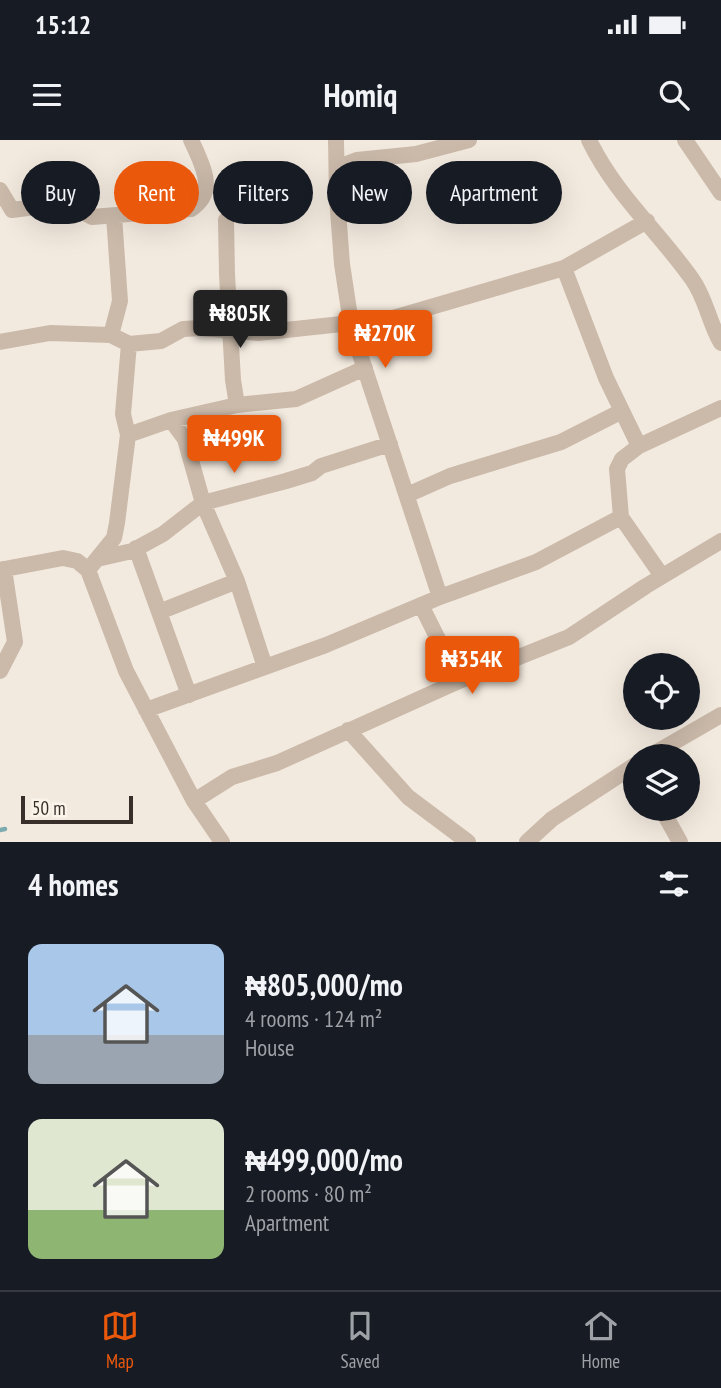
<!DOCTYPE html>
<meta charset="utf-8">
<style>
:root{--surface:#171b24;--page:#242831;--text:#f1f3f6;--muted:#9ea1a6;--line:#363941;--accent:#ea580c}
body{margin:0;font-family:"PT Sans Narrow",sans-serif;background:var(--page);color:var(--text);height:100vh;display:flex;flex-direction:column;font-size:26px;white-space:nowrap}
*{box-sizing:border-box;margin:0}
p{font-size:23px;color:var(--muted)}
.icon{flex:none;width:38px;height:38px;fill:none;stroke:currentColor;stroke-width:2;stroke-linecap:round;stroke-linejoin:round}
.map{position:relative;height:702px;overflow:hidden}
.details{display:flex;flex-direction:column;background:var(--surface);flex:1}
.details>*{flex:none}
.banner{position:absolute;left:21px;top:21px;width:679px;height:63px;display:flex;gap:14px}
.controls{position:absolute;left:623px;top:513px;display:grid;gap:14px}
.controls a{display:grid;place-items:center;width:77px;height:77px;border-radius:50%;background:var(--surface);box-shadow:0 7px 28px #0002;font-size:35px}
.scale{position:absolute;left:21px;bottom:18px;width:112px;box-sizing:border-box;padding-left:7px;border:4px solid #392f2a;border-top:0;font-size:19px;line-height:24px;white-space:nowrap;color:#392f2a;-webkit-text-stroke:5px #faf4eb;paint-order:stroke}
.price{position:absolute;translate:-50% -60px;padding:0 16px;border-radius:7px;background:var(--accent);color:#fff;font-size:23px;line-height:46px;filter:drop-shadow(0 2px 4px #0008)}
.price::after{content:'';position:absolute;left:50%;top:42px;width:21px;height:16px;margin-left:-10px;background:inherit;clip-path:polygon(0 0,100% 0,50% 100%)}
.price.on{background:#222;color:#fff}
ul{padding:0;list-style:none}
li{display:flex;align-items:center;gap:21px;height:175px;padding:0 28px}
li span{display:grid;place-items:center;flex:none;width:196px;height:140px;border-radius:14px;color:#555}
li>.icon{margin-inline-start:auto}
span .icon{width:84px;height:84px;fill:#fffc;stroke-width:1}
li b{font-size:30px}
h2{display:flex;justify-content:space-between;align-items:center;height:84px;padding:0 28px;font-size:30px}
.tag{padding:0 24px;border-radius:32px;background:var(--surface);box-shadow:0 7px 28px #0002;font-size:24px;line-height:63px}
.tag.on{background:var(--accent);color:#fff}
.status{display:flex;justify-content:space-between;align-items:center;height:49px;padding:0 35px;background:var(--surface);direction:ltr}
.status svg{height:19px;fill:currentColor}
header{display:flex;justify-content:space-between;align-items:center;height:91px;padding:0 28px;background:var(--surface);font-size:32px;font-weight:800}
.menu{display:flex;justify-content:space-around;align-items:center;height:98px;border-top:2px solid var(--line);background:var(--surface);font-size:19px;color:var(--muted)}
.menu a{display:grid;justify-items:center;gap:4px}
.menu .on{color:var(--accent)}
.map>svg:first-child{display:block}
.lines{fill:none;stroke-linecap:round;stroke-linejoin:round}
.stream{stroke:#7dacb0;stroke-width:4.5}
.minor{stroke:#cbbaaa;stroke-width:16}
</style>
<div class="status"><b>15:12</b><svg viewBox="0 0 49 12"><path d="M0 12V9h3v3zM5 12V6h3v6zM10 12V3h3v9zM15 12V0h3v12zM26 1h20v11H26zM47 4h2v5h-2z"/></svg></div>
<header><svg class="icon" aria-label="menu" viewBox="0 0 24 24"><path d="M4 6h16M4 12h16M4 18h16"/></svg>Homiq<svg class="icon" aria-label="search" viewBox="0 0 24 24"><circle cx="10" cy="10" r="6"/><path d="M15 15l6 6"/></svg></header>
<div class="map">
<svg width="721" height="702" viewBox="0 0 721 702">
<rect width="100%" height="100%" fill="#f3eadf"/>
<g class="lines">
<path class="stream" d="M0,690L5,689"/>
<path class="minor" d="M336,0L337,57L342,124L352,190L440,457
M589,0C615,54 658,91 692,139C706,158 709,183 721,203
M685,0L721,53
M337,28L357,20L416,14L469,0
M0,50L12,70L66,63L92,77L191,69C218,51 202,24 191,0
M226,80L227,134L233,240L237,265
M564,128L606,238L639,306
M352,190L564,128L647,81
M0,202L50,193L111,195
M129,204L161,201L183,189L201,188L258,193L351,183
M171,280L185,299L203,363L237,441L265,527
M128,295L171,280L237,265L296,259L365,228
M407,355L450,336L561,302L622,271
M136,408L189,555
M97,419L132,411L163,394L203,363L286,341L312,333L321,326L390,304
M0,430L63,418L77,421L88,430L126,531L194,661L222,702
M88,430L114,398L117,383L128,295L123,274L129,204L111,195L120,161L114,76
M662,436L621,377L617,329L622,319L639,306L721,268
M421,465L459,541
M159,472L237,441
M0,531L15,502L4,429
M146,570L326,505L440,457L536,422L621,377
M348,590L408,657L468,702
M650,616L721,575
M194,661L232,637L277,623L459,541L569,497L646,446L721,401
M661,668L680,702
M527,702L552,679L635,625"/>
</g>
</svg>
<div class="controls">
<a><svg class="icon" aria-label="locate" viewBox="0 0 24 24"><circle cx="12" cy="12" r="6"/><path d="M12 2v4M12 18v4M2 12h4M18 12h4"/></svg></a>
<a><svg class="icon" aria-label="layers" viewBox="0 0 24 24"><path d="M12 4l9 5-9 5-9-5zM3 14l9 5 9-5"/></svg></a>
</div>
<div class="scale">50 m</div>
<b class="price on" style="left:240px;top:210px">₦805K</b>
<b class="price" style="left:385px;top:230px">₦270K</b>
<b class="price" style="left:234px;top:335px">₦499K</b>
<b class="price" style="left:472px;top:556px">₦354K</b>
<div class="banner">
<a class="tag">Buy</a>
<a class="tag on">Rent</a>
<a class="tag">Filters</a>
<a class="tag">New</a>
<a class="tag">Apartment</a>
</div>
</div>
<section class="details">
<h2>4 homes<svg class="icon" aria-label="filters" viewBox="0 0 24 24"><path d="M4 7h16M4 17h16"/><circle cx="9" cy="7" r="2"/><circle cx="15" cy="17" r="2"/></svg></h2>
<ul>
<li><span style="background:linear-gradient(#a9c7e8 65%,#9aa5b1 0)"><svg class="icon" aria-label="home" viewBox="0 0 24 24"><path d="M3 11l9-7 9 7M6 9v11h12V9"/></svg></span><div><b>₦805,000/mo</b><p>4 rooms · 124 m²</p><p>House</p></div></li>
<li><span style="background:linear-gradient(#dfe7d0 65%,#8fb573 0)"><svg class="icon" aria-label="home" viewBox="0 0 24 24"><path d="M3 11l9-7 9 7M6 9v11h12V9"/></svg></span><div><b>₦499,000/mo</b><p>2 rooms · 80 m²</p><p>Apartment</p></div></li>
</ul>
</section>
<nav class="menu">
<a class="on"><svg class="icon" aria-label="map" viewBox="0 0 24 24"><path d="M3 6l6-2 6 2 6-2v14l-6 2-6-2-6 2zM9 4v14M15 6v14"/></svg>Map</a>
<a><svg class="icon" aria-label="saved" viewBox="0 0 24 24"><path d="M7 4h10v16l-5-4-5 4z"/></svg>Saved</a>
<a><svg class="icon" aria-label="home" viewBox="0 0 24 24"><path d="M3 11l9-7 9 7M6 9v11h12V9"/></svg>Home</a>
</nav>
